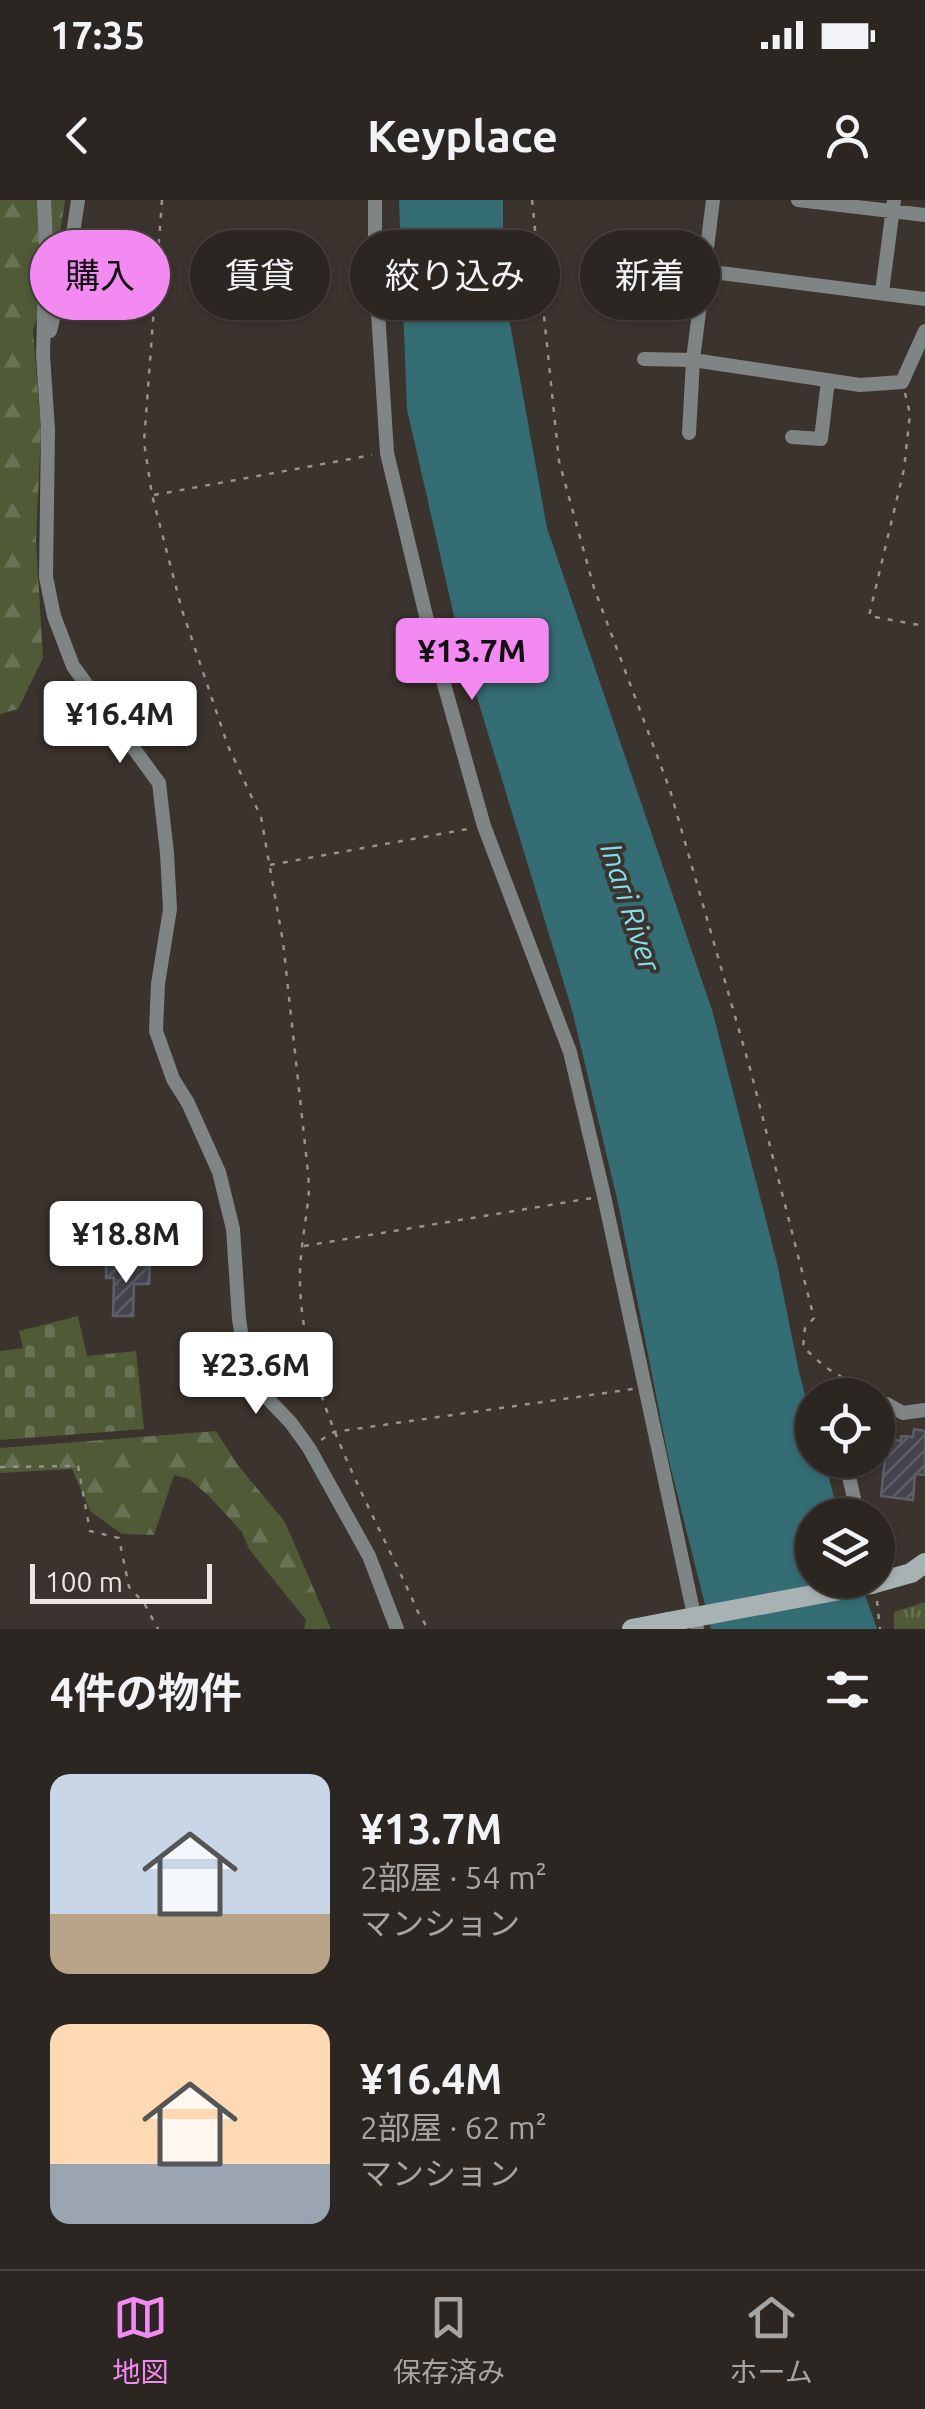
<!DOCTYPE html>
<html lang="ja">
<meta charset="utf-8">
<style>
:root{--surface:#2c2622;--page:#38322f;--text:#f1f3f6;--muted:#a6a5a5;--line:#484340;--accent:#f38af1}
body{margin:0;font-family:Ubuntu,"Noto Sans JP",sans-serif;background:var(--page);color:var(--text);height:100vh;display:flex;flex-direction:column;font-size:38px;white-space:nowrap}
*{box-sizing:border-box;margin:0}
p{font-size:32px;color:var(--muted)}
.icon{flex:none;width:55px;height:55px;fill:none;stroke:currentColor;stroke-width:2;stroke-linecap:round;stroke-linejoin:round}
.map{position:relative;height:1429px;overflow:hidden}
.panel{display:flex;flex-direction:column;background:var(--surface);flex:1}
.panel>*{flex:none}
.banner{position:absolute;left:30px;top:30px;width:865px;height:90px;display:flex;gap:20px}
.fabs{position:absolute;left:795px;top:1178px;display:grid;gap:20px}
.fabs a{display:grid;place-items:center;width:100px;height:100px;border-radius:50%;background:var(--surface);box-shadow:0 2px 8px #0004,0 0 0 2px var(--line);font-size:50px}
.scale{position:absolute;left:30px;bottom:25px;width:182px;box-sizing:border-box;padding-left:10px;border:5px solid #ece6e2;border-top:0;font-size:28px;line-height:35px;white-space:nowrap;color:#ece6e2;-webkit-text-stroke:8px #3b332d;paint-order:stroke}
.price{position:absolute;translate:-50% -85px;padding:0 22px;border-radius:10px;background:#fff;color:#222;font-size:32px;line-height:65px;filter:drop-shadow(0 2px 5px #0008)}
.price::after{content:'';position:absolute;left:50%;top:60px;width:30px;height:22px;margin-left:-15px;background:inherit;clip-path:polygon(0 0,100% 0,50% 100%)}
.price.on{background:var(--accent);color:#111}
ul{padding:0;list-style:none}
li{display:flex;align-items:center;gap:30px;height:250px;padding:0 50px}
li span{display:grid;place-items:center;flex:none;width:280px;height:200px;border-radius:20px;color:#555}
li>.icon{margin-inline-start:auto}
span .icon{width:120px;height:120px;fill:#fffc;stroke-width:1}
li b{font-size:42px}
h2{display:flex;justify-content:space-between;align-items:center;height:120px;padding:0 50px;font-size:42px}
.chip{padding:0 35px;border-radius:45px;background:var(--surface);box-shadow:0 2px 8px #0004,0 0 0 2px var(--line);font-size:35px;line-height:90px}
.chip.on{background:var(--accent);color:#111}
.status{display:flex;justify-content:space-between;align-items:center;height:70px;padding:0 50px;background:var(--surface);direction:ltr}
.status svg{height:28px;fill:currentColor}
header{display:flex;justify-content:space-between;align-items:center;height:130px;padding:0 50px;background:var(--surface);font-size:45px;font-weight:700}
.dock{display:flex;justify-content:space-around;align-items:center;height:140px;border-top:2px solid var(--line);background:var(--surface);font-size:28px;color:var(--muted)}
.dock a{display:grid;justify-items:center;gap:5px}
.dock .on{color:var(--accent)}
.map>svg:first-child{display:block}
.forest{fill:url(#forest-firs)}
.cemetery{fill:url(#cemetery-stones)}
.park{fill:url(#park-tufts)}
.water{fill:#356d75}
.building{fill:url(#building-hatch);stroke:#5f5e68;stroke-width:2.5}
.lines{fill:none;stroke-linecap:round;stroke-linejoin:round}
.path{stroke:#98918c;stroke-width:2.5;stroke-dasharray:5 8;stroke-linecap:butt}
.street{stroke:#7f8585;stroke-width:14}
.secondary{stroke:#a9b2b3;stroke-width:20}
.secondary-bridge{stroke:#a9b2b3;stroke-width:20}
.labels{text-anchor:middle;dominant-baseline:central;stroke-width:8;stroke-linejoin:round;paint-order:stroke}
.water-label{font-size:30px;font-style:italic;fill:#81deeb;stroke:#3b332d}
</style>
<div class="status"><b>17:35</b><svg viewBox="0 0 49 12"><path d="M0 12V9h3v3zM5 12V6h3v6zM10 12V3h3v9zM15 12V0h3v12zM26 1h20v11H26zM47 4h2v5h-2z"/></svg></div>
<header><svg class="icon" aria-label="back" viewBox="0 0 24 24"><path d="M15 5l-7 7 7 7"/></svg>Keyplace<svg class="icon" aria-label="person" viewBox="0 0 24 24"><circle cx="12" cy="8" r="4"/><path d="M4 21q1-7 8-7t8 7"/></svg></header>
<div class="map">
<svg width="925" height="1429" viewBox="0 0 925 1429">
<defs>
<pattern id="forest-firs" width="22" height="20" patternUnits="userSpaceOnUse" patternTransform="scale(2.5)"><rect width="22" height="20" fill="#505a37"/><path d="M5 1l3.5 6h-7zM16 11l3.5 6h-7z" fill="#697254"/></pattern>
<pattern id="cemetery-stones" width="16" height="16" patternUnits="userSpaceOnUse" patternTransform="scale(2.5)"><rect width="16" height="16" fill="#505a37"/><path d="M2 7V4a2 2 0 0 1 4 0v3zM10 15v-3a2 2 0 0 1 4 0v3z" fill="#697254"/></pattern>
<pattern id="park-tufts" width="24" height="20" patternUnits="userSpaceOnUse" patternTransform="scale(2.5)"><rect width="24" height="20" fill="#505a37"/><path d="M3 7l-1-3M5 7V3M7 7l1-3M15 17l-1-3M17 17v-4M19 17l1-3" fill="none" stroke="#697254"/></pattern>
<pattern id="building-hatch" width="6" height="6" patternUnits="userSpaceOnUse" patternTransform="scale(2.5)"><rect width="6" height="6" fill="#44434d"/><path d="M-1 1l2-2M0 6l6-6M5 7l2-2" fill="none" stroke="#5f5e66"/></pattern>
</defs>
<rect width="100%" height="100%" fill="#3b332d"/>
<path class="forest" d="M0,0H65L55,68L33,130L41,231L36,341L43,458L18,509L0,514Z
M216,1231L237,1264L285,1322L331,1429H304L306,1420L249,1349L242,1332L209,1296L189,1279L174,1275L154,1335L122,1334L90,1311L72,1269L0,1273V1248Z"/>
<path class="cemetery" d="M78,1116L87,1156L136,1151L144,1229L0,1240V1151L23,1148L19,1131Z"/>
<path class="park" d="M925,1402V1429H894V1412Z"/>
<path class="water" d="M399,0H503V85L547,328L712,810L777,1063L799,1172L812,1221V1260H824L839,1315H812V1380H860L877,1429H711L669,1261L618,1003L572,810L459,438L407,209Z"/>
<path class="building" d="M106,1064L150,1066L149,1084H134L133,1116H113L114,1078H106Z
M914,1229L925,1231V1275L915,1274L913,1300L881,1296L887,1239L901,1241V1236L913,1237Z"/>
<g class="lines">
<path class="path" d="M162,0L144,242L152,295L182,410L228,546L261,617L283,742L307,963C308,975 310,988 308,1001C305,1028 299,1056 300,1084C303,1198 373,1309 418,1412L428,1429
M532,0L559,261L594,388L670,590L751,872L814,1118L805,1128L803,1147L825,1167L870,1194
M905,193L910,214L904,269L869,416L925,426
M154,295L372,255
M270,665L473,628
M304,1046L592,998
M321,1240L334,1232L633,1189
M0,1267L78,1266L90,1331L119,1338L129,1387L144,1403L158,1429
M877,1401L880,1429"/>
<path class="street" d="M44,0L46,44L43,155L48,230L46,377L54,416L73,466L159,583L167,653L170,709L158,784L156,831L173,879L188,903L219,972L233,1029L239,1119L247,1170L254,1184L291,1223L309,1248L369,1356L397,1429
M375,0V65L387,253L433,445L484,626L570,852L604,996L697,1429
M798,0L925,15
M705,71L925,99
M882,92L894,0
M50,131L71,47L78,0
M644,159L693,160L860,185L902,182L925,131
M689,233L693,160L713,0
M792,237L821,239L828,180
M878,1206L887,1204L903,1213L925,1210
M845,1260L858,1315"/>
<path class="secondary" d="M872,1384L911,1373L925,1363
M632,1429L668,1422"/>
<path class="secondary-bridge" d="M668,1422L872,1384"/>
</g>
<g class="labels">
<g class="water-label">
<text transform="translate(631 707) rotate(72)">Inari River</text>
</g>
</g>
</svg>
<div class="fabs">
<a><svg class="icon" aria-label="locate" viewBox="0 0 24 24"><circle cx="12" cy="12" r="6"/><path d="M12 2v4M12 18v4M2 12h4M18 12h4"/></svg></a>
<a><svg class="icon" aria-label="layers" viewBox="0 0 24 24"><path d="M12 4l9 5-9 5-9-5zM3 14l9 5 9-5"/></svg></a>
</div>
<div class="scale">100 m</div>
<b class="price on" style="left:472px;top:503px">¥13.7M</b>
<b class="price" style="left:120px;top:566px">¥16.4M</b>
<b class="price" style="left:126px;top:1086px">¥18.8M</b>
<b class="price" style="left:256px;top:1217px">¥23.6M</b>
<div class="banner">
<a class="chip on">購入</a>
<a class="chip">賃貸</a>
<a class="chip">絞り込み</a>
<a class="chip">新着</a>
</div>
</div>
<section class="panel">
<h2>4件の物件<svg class="icon" aria-label="filters" viewBox="0 0 24 24"><path d="M4 7h16M4 17h16"/><circle cx="9" cy="7" r="2"/><circle cx="15" cy="17" r="2"/></svg></h2>
<ul>
<li><span style="background:linear-gradient(#c9d6e8 70%,#b9a48a 0)"><svg class="icon" aria-label="home" viewBox="0 0 24 24"><path d="M3 11l9-7 9 7M6 9v11h12V9"/></svg></span><div><b>¥13.7M</b><p>2部屋 · 54 m²</p><p>マンション</p></div></li>
<li><span style="background:linear-gradient(#ffd9b3 70%,#9aa5b1 0)"><svg class="icon" aria-label="home" viewBox="0 0 24 24"><path d="M3 11l9-7 9 7M6 9v11h12V9"/></svg></span><div><b>¥16.4M</b><p>2部屋 · 62 m²</p><p>マンション</p></div></li>
</ul>
</section>
<nav class="dock">
<a class="on"><svg class="icon" aria-label="map" viewBox="0 0 24 24"><path d="M3 6l6-2 6 2 6-2v14l-6 2-6-2-6 2zM9 4v14M15 6v14"/></svg>地図</a>
<a><svg class="icon" aria-label="saved" viewBox="0 0 24 24"><path d="M7 4h10v16l-5-4-5 4z"/></svg>保存済み</a>
<a><svg class="icon" aria-label="home" viewBox="0 0 24 24"><path d="M3 11l9-7 9 7M6 9v11h12V9"/></svg>ホーム</a>
</nav>
